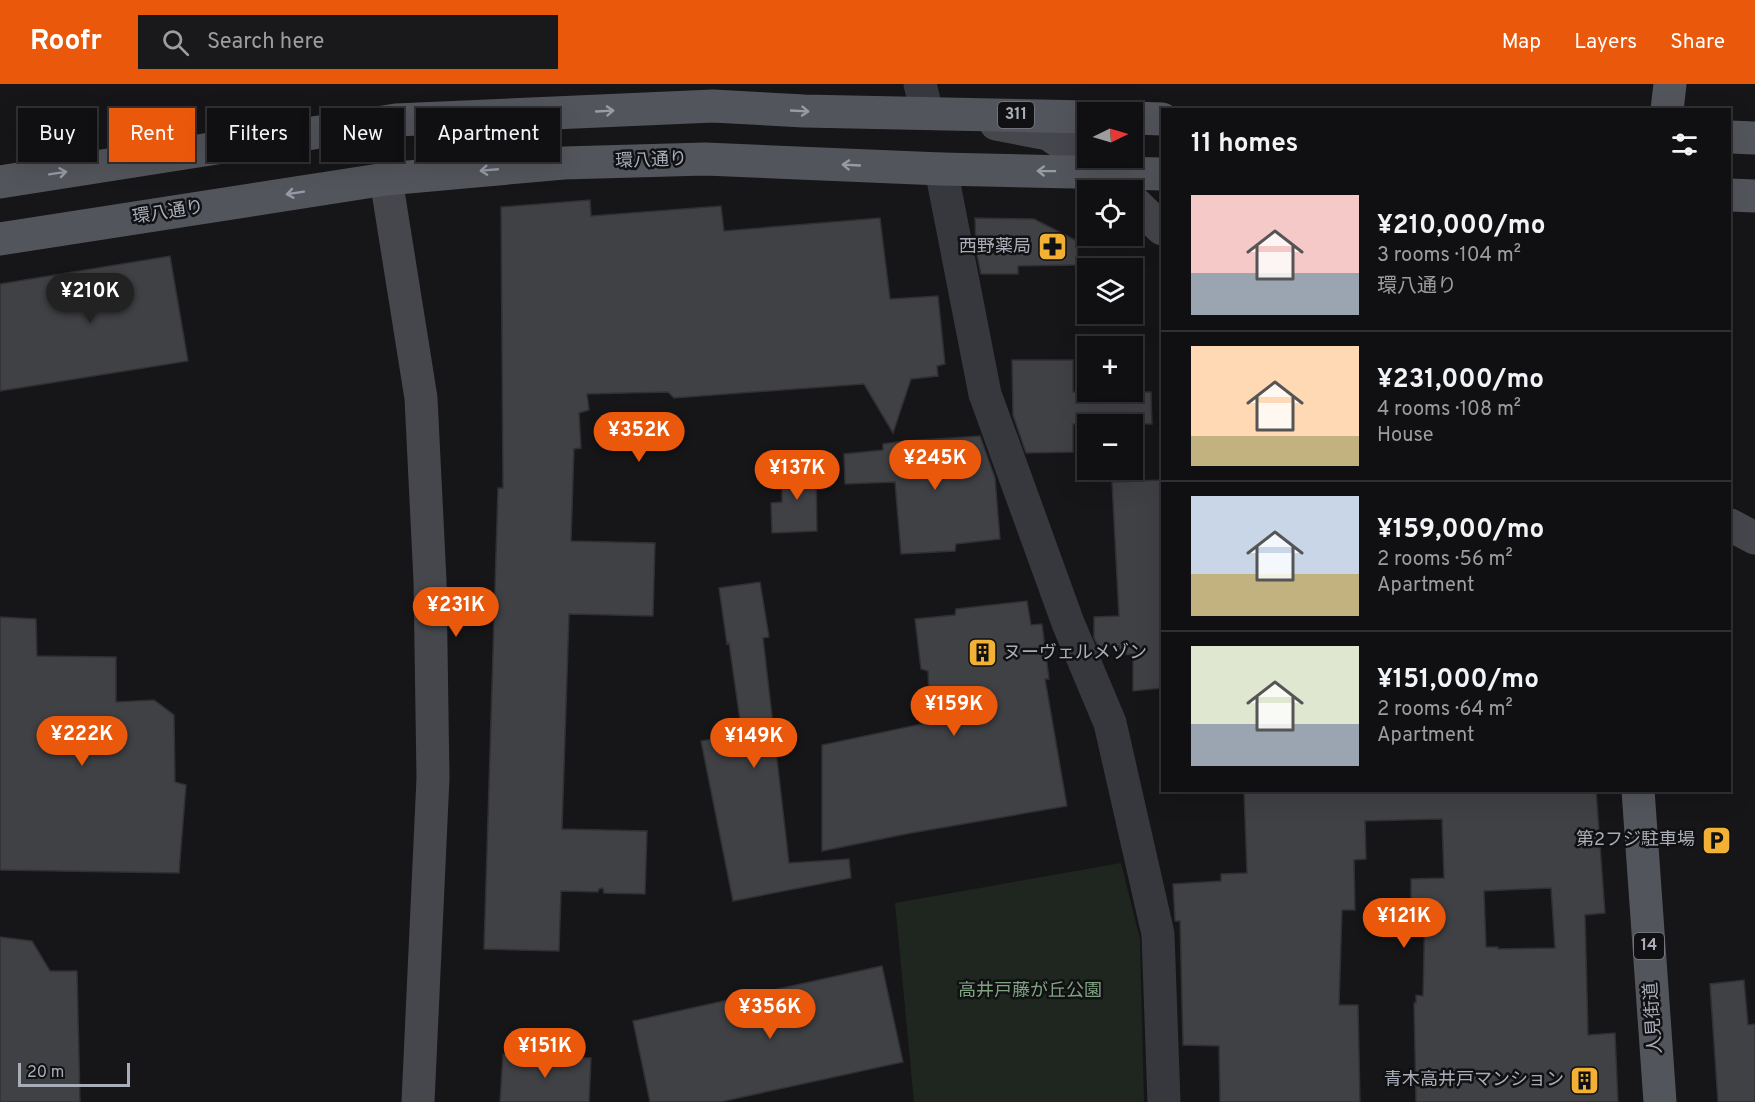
<!DOCTYPE html>
<meta charset="utf-8">
<style>
:root{--surface:#101012;--page:#19191b;--text:#f1f3f6;--muted:#9c9d9f;--line:#303032;--accent:#ea580c}
body{margin:0;font-family:Overpass,"Noto Sans JP",sans-serif;background:var(--page);color:var(--text);height:100vh;display:flex;flex-direction:column;font-size:22px;white-space:nowrap}
*{box-sizing:border-box;margin:0}
p{font-size:20px;color:var(--muted)}
.icon{flex:none;width:33px;height:33px;fill:none;stroke:currentColor;stroke-width:2;stroke-linecap:round;stroke-linejoin:round}
.map{position:relative;flex:1;overflow:hidden}
.side{position:absolute;left:1161px;top:24px;width:570px;height:684px;display:flex;flex-direction:column;background:var(--surface);border-radius:0px;box-shadow:0 6px 24px #0002,0 0 0 2px var(--line)}
.side>*{flex:none}
.hud{position:absolute;left:18px;top:24px;width:570px;height:54px;display:flex;gap:12px}
.needle{width:39px;rotate:85deg}
.buttons{position:absolute;left:1077px;top:18px;display:grid;gap:12px}
.buttons a{display:grid;place-items:center;width:66px;height:66px;border-radius:0px;background:var(--surface);box-shadow:0 6px 24px #0002,0 0 0 2px var(--line);font-size:30px}
.scale{position:absolute;left:18px;bottom:15px;width:112px;box-sizing:border-box;padding-left:6px;border:3px solid #a8adb8;border-top:0;font-size:16px;line-height:21px;white-space:nowrap;color:#a8adb8;-webkit-text-stroke:4px #111113;paint-order:stroke}
.price{position:absolute;translate:-50% -51px;padding:0 14px;border-radius:21px;background:var(--accent);color:#fff;font-size:20px;line-height:39px;filter:drop-shadow(0 2px 3px #0008)}
.price::after{content:'';position:absolute;left:50%;top:36px;width:18px;height:14px;margin-left:-9px;background:inherit;clip-path:polygon(0 0,100% 0,50% 100%)}
.price.active{background:#222;color:#fff}
ul{padding:0;list-style:none}
li{display:flex;align-items:center;gap:18px;height:150px;padding:0 30px}
li+li{border-top:2px solid var(--line)}
li span{display:grid;place-items:center;flex:none;width:168px;height:120px;border-radius:0px;color:#555}
li>.icon{margin-inline-start:auto}
span .icon{width:72px;height:72px;fill:#fffc;stroke-width:1}
li b{font-size:26px}
h2{display:flex;justify-content:space-between;align-items:center;height:72px;padding:0 30px;font-size:26px}
.pill{padding:0 21px;border-radius:0px;background:var(--surface);box-shadow:0 6px 24px #0002,0 0 0 2px var(--line);font-size:21px;line-height:54px}
.pill.active{background:var(--accent);color:#fff}
header{display:flex;align-items:center;gap:36px;box-sizing:border-box;height:84px;padding:0 30px;background:var(--accent);color:#fff}
header strong{font-size:28px}
nav{display:flex;gap:33px;margin-inline-start:auto;font-size:21px}
.search{width:420px;height:54px;background:var(--page);display:flex;align-items:center;gap:15px;box-sizing:border-box;padding:0 21px;border-radius:0px;color:var(--muted);font-size:22px}
.map>svg:first-child{display:block}
.green{fill:#1e261f}
.building{fill:#404145;stroke:#303034;stroke-width:1.5;fill-rule:evenodd}
.lines{fill:none;stroke-linecap:round;stroke-linejoin:round}
.street{stroke:#37383d;stroke-width:33}
.secondary{stroke:#45474d;stroke-width:33}
.primary{stroke:#53555c;stroke-width:33}
.oneway{stroke:#979ba6}
.labels{text-anchor:middle;dominant-baseline:central;stroke-width:5;stroke-linejoin:round;paint-order:stroke}
.shield{fill:#111113;stroke:#7b7e86;stroke-width:1.5}
.shield-label{font-size:16px;font-weight:bold;fill:#a8adb8}
.street-label{font-size:18px;fill:#a8adb8;stroke:#111113}
.poi-label{font-size:18px;fill:#a8adb8;stroke:#111113;text-anchor:end}
.park-label{font-size:18px;fill:#7fa381;stroke:#111113}
</style>
<header>
<strong>Roofr</strong>
<div class="search"><svg class="icon" aria-label="search" viewBox="0 0 24 24"><circle cx="10" cy="10" r="6"/><path d="M15 15l6 6"/></svg>Search here</div>
<nav><a>Map</a><a>Layers</a><a>Share</a></nav>
</header>
<div class="map">
<svg width="1755" height="1018" viewBox="0 0 1755 1018">
<rect width="100%" height="100%" fill="#161618"/>
<path class="green" d="M1121,779L1140,855L1144,1018H914L895,819Z"/>
<path class="building" d="M590,116L591,132L721,122L724,147L880,134L890,215L938,212L945,280L937,282L938,292L911,295L893,349L864,300L674,314L668,308L587,310L589,326L579,329L581,364L574,365L571,457L655,459L653,532L569,530L562,745L647,747L645,810L604,809L603,804L599,805L598,808L561,807L559,867L484,865L498,404H503L501,123Z
M975,134L1034,135L1077,157V181L1018,182V190H981L976,166Z
M170,172L188,277L0,307V200Z
M1012,276H1073V308H1151L1152,340H1073V368L1026,369L1013,331Z
M980,352L995,394L1000,455L956,460L955,467L901,470L895,398L845,400L844,370L883,366V360L905,357Z
M816,381L817,447L772,449L771,419L782,418V383Z
M1162,396V604L1133,607V570L1121,571L1119,562H1098L1094,554V533L1119,532L1112,398Z
M760,498L769,553L763,554L789,779L849,775L851,794L733,817L701,657L742,650L729,559L727,560L719,504Z
M1027,517L1031,541L1042,540L1049,595H1045L1067,722L911,749L822,767V661L922,640L921,638L930,636L928,587L921,585L915,535L955,531L956,525Z
M0,533L36,535L37,572L116,573V618L154,616L174,631L175,698L186,701L179,789L0,786Z
M1244,706H1596L1605,829L1585,831L1588,951L1615,949L1618,1018H1416L1414,919H1416V911L1423,912L1425,823H1411V795L1444,794L1442,735L1365,737L1366,775L1354,776L1355,826H1342L1339,921H1358L1360,1018H1220L1219,962L1183,961L1180,837H1175L1173,800L1221,797V790L1247,789ZM1551,804L1555,864L1498,865V863H1486L1484,807Z
M0,853L32,857L50,887H77L80,1018H0Z
M882,882L903,978L720,1018H650L633,937Z
M1744,896L1748,941L1755,940V1018H1718L1710,900Z
M503,970L591,974L589,1018H500Z"/>
<g class="lines">
<path class="street" d="M920,0L927,29
M941,85L985,310L1068,539L1110,639L1158,850L1164,1018"/>
<path class="secondary" d="M996,40L1048,50L1105,88L1123,106
M386,95L421,314L430,497L433,694L418,1018
M1132,116L1162,145
M1730,441L1755,454"/>
<path class="primary" d="M1667,26L1670,0
M1132,34L1162,35
M1730,53L1755,54
M0,98L396,36L713,22L804,27L1088,33
M1730,111L1755,112
M0,155L386,95L564,79L705,75L941,85L1162,90
M1638,706L1660,1018"/>
</g>
<defs><path id="oneway-shaft" d="M-6 0H5M1.5-3L5.5 0L1.5 3" fill="none" stroke-width="1.6" stroke-linecap="round" stroke-linejoin="round" transform="scale(1.5)"/></defs>
<g class="oneway">
<use href="#oneway-shaft" transform="translate(605 27) rotate(-3)"/>
<use href="#oneway-shaft" transform="translate(800 27) rotate(3)"/>
<use href="#oneway-shaft" transform="translate(851 81) rotate(-177)"/>
<use href="#oneway-shaft" transform="translate(489 86) rotate(175)"/>
<use href="#oneway-shaft" transform="translate(1046 87) rotate(-179)"/>
<use href="#oneway-shaft" transform="translate(58 89) rotate(-9)"/>
<use href="#oneway-shaft" transform="translate(295 109) rotate(171)"/>
</g>
<defs>
<symbol id="pharmacy-square" viewBox="-11 -11 22 22"><rect x="-9" y="-9" width="18" height="18" rx="4" fill="#f2b134" stroke="#111113"/><path d="M-2-6h4v4h4v4h-4v4h-4v-4h-4v-4h4Z" fill="#111"/></symbol>
<symbol id="building-square" viewBox="-11 -11 22 22"><rect x="-9" y="-9" width="18" height="18" rx="4" fill="#f2b134" stroke="#111113"/><path d="M-4-6H4V6H1V3H-1V6H-4ZM-2.5-4.3h1.7v1.8h-1.7ZM.8-4.3h1.7v1.8H.8ZM-2.5-1h1.7V.8h-1.7ZM.8-1h1.7V.8H.8Z" fill="#111"/></symbol>
<symbol id="parking-square" viewBox="-11 -11 22 22"><rect x="-9" y="-9" width="18" height="18" rx="4" fill="#f2b134" stroke="#111113"/><path d="M-3.5-5.5H1a3.5 3.5 0 0 1 0 7H-1V5.5H-3.5ZM-1-3.4V-.6H.8a1.4 1.4 0 0 0 0-2.8Z" fill="#111"/></symbol>
</defs>
<g fill-rule="evenodd">
<use href="#pharmacy-square" x="1036" y="146" width="33" height="33"/>
<use href="#building-square" x="966" y="552" width="33" height="33"/>
<use href="#parking-square" x="1700" y="740" width="33" height="33"/>
<use href="#building-square" x="1568" y="980" width="33" height="33"/>
</g>
<g class="labels">
<g class="shield">
<rect x="998" y="18" width="36" height="26" rx="4.5"/>
<rect x="1634" y="849" width="30" height="26" rx="4.5"/>
</g>
<g class="shield-label">
<text x="1016" y="31">311</text>
<text x="1649" y="862">14</text>
</g>
<g class="street-label">
<text transform="translate(651 77) rotate(-2)">環八通り</text>
<text transform="translate(168 129) rotate(-9)">環八通り</text>
<text transform="translate(1654 934) rotate(-94)">人見街道</text>
</g>
<g class="poi-label">
<text x="1031" y="163">西野薬局</text>
<text x="1003" y="569" text-anchor="start">ヌーヴェルメゾン</text>
<text x="1695" y="756">第2フジ駐車場</text>
<text x="1564" y="996">青木高井戸マンション</text>
</g>
<g class="park-label">
<text x="1030" y="907">高井戸藤が丘公園</text>
</g>
</g>
</svg>
<div class="buttons">
<a><svg class="needle" viewBox="-14 -14 28 28"><path d="M0-13l5 13h-10z" fill="#e53935"/><path d="M0 13l5-13h-10z" fill="#9c9d9f"/></svg></a>
<a><svg class="icon" aria-label="locate" viewBox="0 0 24 24"><circle cx="12" cy="12" r="6"/><path d="M12 2v4M12 18v4M2 12h4M18 12h4"/></svg></a>
<a><svg class="icon" aria-label="layers" viewBox="0 0 24 24"><path d="M12 4l9 5-9 5-9-5zM3 14l9 5 9-5"/></svg></a>
<a>+</a>
<a>−</a>
</div>
<div class="scale">20 m</div>
<b class="price active" style="left:90px;top:240px">¥210K</b>
<b class="price" style="left:639px;top:379px">¥352K</b>
<b class="price" style="left:935px;top:407px">¥245K</b>
<b class="price" style="left:797px;top:417px">¥137K</b>
<b class="price" style="left:456px;top:554px">¥231K</b>
<b class="price" style="left:954px;top:653px">¥159K</b>
<b class="price" style="left:82px;top:683px">¥222K</b>
<b class="price" style="left:754px;top:685px">¥149K</b>
<b class="price" style="left:1404px;top:865px">¥121K</b>
<b class="price" style="left:770px;top:956px">¥356K</b>
<b class="price" style="left:545px;top:995px">¥151K</b>
<div class="hud">
<a class="pill">Buy</a>
<a class="pill active">Rent</a>
<a class="pill">Filters</a>
<a class="pill">New</a>
<a class="pill">Apartment</a>
</div>
<section class="side">
<h2>11 homes<svg class="icon" aria-label="filters" viewBox="0 0 24 24"><path d="M4 7h16M4 17h16"/><circle cx="9" cy="7" r="2"/><circle cx="15" cy="17" r="2"/></svg></h2>
<ul>
<li><span style="background:linear-gradient(#f6c9c9 65%,#9aa5b1 0)"><svg class="icon" aria-label="home" viewBox="0 0 24 24"><path d="M3 11l9-7 9 7M6 9v11h12V9"/></svg></span><div><b>¥210,000/mo</b><p>3 rooms · 104 m²</p><p>環八通り</p></div></li>
<li><span style="background:linear-gradient(#ffd9b3 75%,#c2b280 0)"><svg class="icon" aria-label="home" viewBox="0 0 24 24"><path d="M3 11l9-7 9 7M6 9v11h12V9"/></svg></span><div><b>¥231,000/mo</b><p>4 rooms · 108 m²</p><p>House</p></div></li>
<li><span style="background:linear-gradient(#c9d6e8 65%,#c2b280 0)"><svg class="icon" aria-label="home" viewBox="0 0 24 24"><path d="M3 11l9-7 9 7M6 9v11h12V9"/></svg></span><div><b>¥159,000/mo</b><p>2 rooms · 56 m²</p><p>Apartment</p></div></li>
<li><span style="background:linear-gradient(#dfe7d0 65%,#9aa5b1 0)"><svg class="icon" aria-label="home" viewBox="0 0 24 24"><path d="M3 11l9-7 9 7M6 9v11h12V9"/></svg></span><div><b>¥151,000/mo</b><p>2 rooms · 64 m²</p><p>Apartment</p></div></li>
</ul>
</section>
</div>
